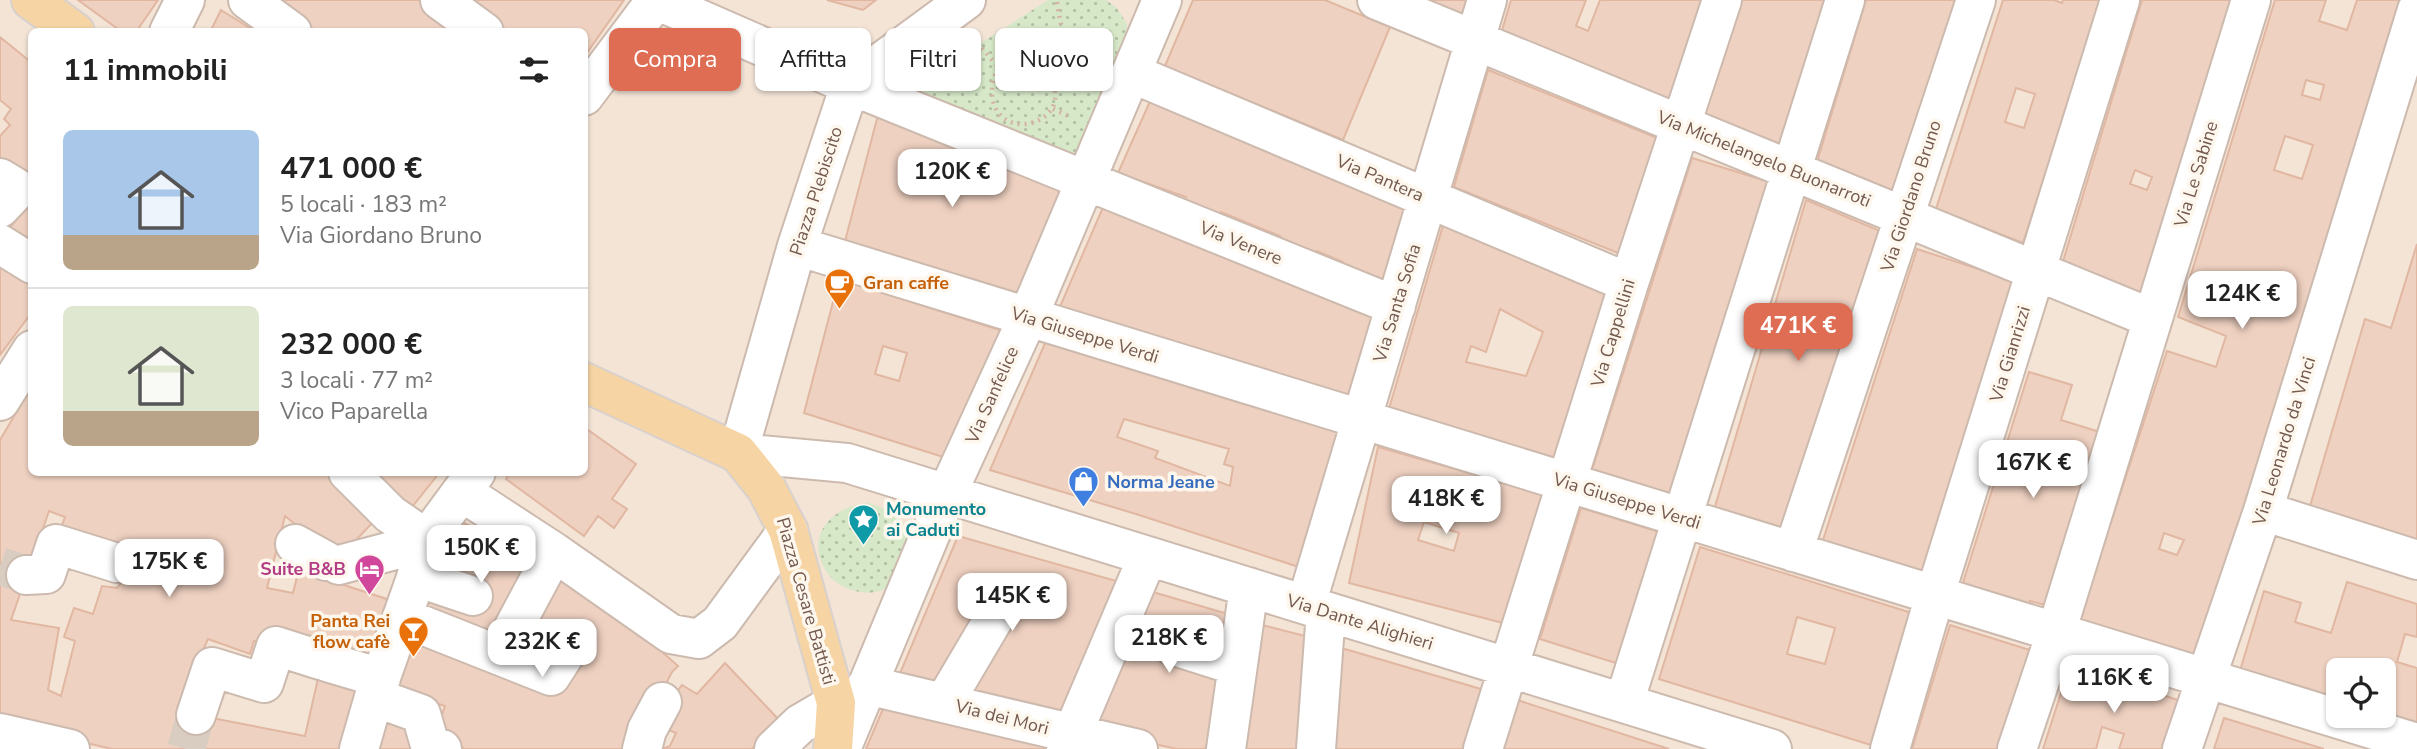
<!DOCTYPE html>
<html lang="it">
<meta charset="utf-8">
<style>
:root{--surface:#fff;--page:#f6f6f6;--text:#222;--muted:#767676;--line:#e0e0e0;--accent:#de6d54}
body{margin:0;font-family:"Nunito Sans",sans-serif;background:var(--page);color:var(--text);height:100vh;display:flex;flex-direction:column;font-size:26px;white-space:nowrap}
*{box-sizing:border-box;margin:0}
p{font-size:23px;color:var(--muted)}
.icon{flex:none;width:38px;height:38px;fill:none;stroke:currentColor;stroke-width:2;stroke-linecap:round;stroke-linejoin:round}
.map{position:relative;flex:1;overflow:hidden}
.panel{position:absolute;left:28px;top:28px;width:560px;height:448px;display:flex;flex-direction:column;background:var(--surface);border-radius:10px;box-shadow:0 2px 5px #0004}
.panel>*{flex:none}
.hud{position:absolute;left:609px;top:28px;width:665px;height:63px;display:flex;gap:14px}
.fabs{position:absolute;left:2326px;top:658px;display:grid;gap:14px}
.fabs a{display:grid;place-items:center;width:70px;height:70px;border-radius:10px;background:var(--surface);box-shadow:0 2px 5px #0004;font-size:35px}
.price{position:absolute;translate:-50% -60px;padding:0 16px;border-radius:14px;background:#fff;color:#222;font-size:23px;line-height:46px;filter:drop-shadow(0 2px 4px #0008)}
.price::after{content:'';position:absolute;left:50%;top:42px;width:21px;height:16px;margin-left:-10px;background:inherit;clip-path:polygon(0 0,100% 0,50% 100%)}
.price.current{background:var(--accent);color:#fff}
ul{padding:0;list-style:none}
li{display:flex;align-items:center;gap:21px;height:175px;padding:0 35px}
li+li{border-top:2px solid var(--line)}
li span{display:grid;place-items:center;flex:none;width:196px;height:140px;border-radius:10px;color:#555}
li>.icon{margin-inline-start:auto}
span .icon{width:84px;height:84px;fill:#fffc;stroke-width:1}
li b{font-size:30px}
h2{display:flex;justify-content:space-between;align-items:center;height:84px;padding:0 35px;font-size:30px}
.tag{padding:0 24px;border-radius:10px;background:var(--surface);box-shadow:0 2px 5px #0004;font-size:24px;line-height:63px}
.tag.current{background:var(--accent);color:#fff}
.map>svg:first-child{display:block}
.residential{fill:#f3e4d6;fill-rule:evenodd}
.park{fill:url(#park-dots)}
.building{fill:#efd1c1;stroke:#e1b7a2;stroke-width:2;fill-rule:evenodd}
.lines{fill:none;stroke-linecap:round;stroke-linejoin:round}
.minor-tunnel{stroke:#d9ccc1;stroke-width:38;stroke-dasharray:38 19;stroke-linecap:butt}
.minor-casing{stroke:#cdbaae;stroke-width:42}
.major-casing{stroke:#d8d1cd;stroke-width:42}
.path{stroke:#d4b4a4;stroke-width:4.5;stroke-dasharray:2 5;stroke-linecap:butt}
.minor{stroke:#fff;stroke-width:38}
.major{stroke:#f6d4a4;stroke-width:38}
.labels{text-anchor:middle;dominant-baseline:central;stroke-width:7;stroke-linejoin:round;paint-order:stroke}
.street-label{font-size:18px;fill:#74594d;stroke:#fef7ee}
.food-label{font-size:18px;font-weight:bold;fill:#c56008;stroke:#fef7ee;text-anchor:start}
.shop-label{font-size:18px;font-weight:bold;fill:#366cbe;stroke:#fef7ee;text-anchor:start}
.culture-label{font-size:18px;font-weight:bold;fill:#0d838f;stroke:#fef7ee;text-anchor:start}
.hotel-label{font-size:18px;font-weight:bold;fill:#b23c85;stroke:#fef7ee;text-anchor:end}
</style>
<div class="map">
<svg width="2417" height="749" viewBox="0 0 2417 749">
<defs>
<pattern id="park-dots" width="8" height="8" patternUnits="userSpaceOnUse" patternTransform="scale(1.75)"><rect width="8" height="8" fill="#d6e8c7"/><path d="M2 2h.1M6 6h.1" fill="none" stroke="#b2bfa4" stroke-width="1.8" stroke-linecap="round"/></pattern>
</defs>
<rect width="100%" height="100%" fill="#fbf3e8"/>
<path class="residential" d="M0,0H2417V749H0ZM32,32H584V472H32ZM2338,670H2384V716H2338Z"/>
<path class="park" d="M1048,0H1106L1117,8L1127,24V48L1079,168L903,93Z
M868,503C884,507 909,519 909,540C909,546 904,554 902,560C900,566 899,576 895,581C879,601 842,593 828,574C803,539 830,506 868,503Z"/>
<path class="building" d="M78,0H158L136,32H122Z
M268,0H419L464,32H312Z
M453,0H624L584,57V32H497Z
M827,0H876L863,10Z
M1193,0H1325L1390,27L1343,140L1165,66Z
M1419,0H1470L1465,20Z
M1511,0H1586L1576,26L1588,31L1600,0H1704L1672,104L1501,34Z
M1741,0H1836L1788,151L1701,123Z
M1866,0H1961L1896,197L1816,165Z
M2003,0H2054L2062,3L2063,0H2101L2023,243L1936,209ZM2016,88L2035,94L2024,128L2005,122Z
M2142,0H2236L2143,300L2061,268ZM2135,170L2152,177L2147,190L2130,184Z
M2275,0H2326L2319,21L2347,30L2357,0H2410L2206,670L2076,629L2167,351L2216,367L2226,336L2178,317ZM2306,80L2324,85L2320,100L2302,95ZM2285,136L2313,145L2302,179L2274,170ZM2164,533L2184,540L2177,555L2159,549Z
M221,10L256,32H210Z
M0,37L32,63V193L0,171V136L10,125L4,119L11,109L0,100Z
M1488,70L1660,139L1623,255L1454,187Z
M1151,99L1412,205L1387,289L1341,268L1343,262L1317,251L1315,257L1277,242L1280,236L1221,212L1219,216L1182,203L1186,197L1118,173Z
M879,111L1070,188L1024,299L844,245Z
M1692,158L1776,184L1675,500L1591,473Z
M1806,200L1885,233L1781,530L1714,510Z
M32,201V257L2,237Z
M1104,205L1379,317L1353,403L1059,309Z
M1444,222L1612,292L1557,463L1388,412ZM1500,309L1543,332L1526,376L1466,362L1471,346L1486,352Z
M2417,244V547L2308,513L2365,319L2391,328Z
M1917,249L2021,283L1925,577L1822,543Z
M0,256L32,274V312L0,355Z
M839,279L1009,333L956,461L804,413ZM883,346L907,353L899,381L875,374Z
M1046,341L1344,434L1305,569L1136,514L990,470ZM1124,419L1229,449L1224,464L1233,467L1230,486L1155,458L1158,451L1117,437Z
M2029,372L2072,385L2061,420L2103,433L2049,606L2030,601L2027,610L1961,589Z
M32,386V472H337L377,518L338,559L285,516L267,588L293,593L302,557L347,576L344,585L396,602L372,668L321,658L254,641L250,654L208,639L203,650L212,653L196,715L305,736L319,674L364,682L348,749H112L0,723V440ZM49,511L65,517L59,534L125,557L130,545L173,553L167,584L131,570L117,588L102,586L93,614L74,608L64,637L75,641L61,696L48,690L59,628L11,620Z
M584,427L636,464L612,499L627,509L614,528L598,516L584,536L506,479L510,472H584Z
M1378,447L1549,496L1507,624L1349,583ZM1424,522L1459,533L1454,551L1418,540Z
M364,472H440L408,512Z
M1581,508L1666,534L1625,666L1540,639Z
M458,520L544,564L500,648L420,611Z
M958,536L1130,585L1067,727L895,685Z
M1700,547L1915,614L1874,746L1659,679ZM1797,617L1835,628L1825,664L1787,654Z
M549,565L642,634L678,666L672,672L632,749H465L434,738L445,706L391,689L416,626L544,667L510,652Z
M2347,582L2417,604V637L2405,634L2397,662L2417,668V728L2384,716V670H2338V704L2239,674L2264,591L2301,603L2295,622L2331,633Z
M1146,590L1238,617L1227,684L1205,749H1177L1087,729Z
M1258,624L1309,637L1300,749H1234Z
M1950,625L2036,652L2006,749H1912Z
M1345,649L1481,689L1463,749H1328L1338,653Z
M725,663L782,723L752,749H662L670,746L676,733L654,724L682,685L697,694Z
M2070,665L2190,704L2176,749H2119L2124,734L2102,727L2096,749H2043Z
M1514,699L1669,749H1498Z
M885,704L1057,749H866Z
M382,708L418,726L422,749H368Z
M2224,718L2324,749H2214Z"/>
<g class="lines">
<path class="minor-tunnel" d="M0,566L26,575
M186,749L196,715"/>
<defs>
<path id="minor" d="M248,0L292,32
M440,0L484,32
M656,0L850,85L1396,306
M1377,0L2151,318
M169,32L185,0
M1131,73L1629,283
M850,85L797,246L738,453L847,463L1772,749
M850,85L966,0
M584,96L656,0
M0,178L18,189L0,208
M0,244L32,264
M797,246L2417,743
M0,401L32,350
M348,472L390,514L429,541
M462,492L554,552L671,634L699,639L720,623L788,530
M2263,511L2417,560
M295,544L326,561
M1793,552L1976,0
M339,565L429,541
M26,575L46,574L56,544L117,563
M416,577L473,596
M1306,605L1487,0
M402,617L551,676L567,651
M1171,645L1237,666
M499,655L554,552
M327,662L381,678
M867,685L1138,749
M374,697L421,714L430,745L442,749
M944,703L1003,603
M1624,703L1845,0
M196,715L212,667L264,683L276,646L320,660
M0,733L70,749
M359,749L374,697L429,541L437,525L476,472
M642,749L647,730L662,702
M774,749L800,724L836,703
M841,749L947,494L1028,317L1162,0
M1066,749L1148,556
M1226,749L1249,587
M1316,749L1326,611
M1483,749L1629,283L1722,0
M1890,749L1935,595L2120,0
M2017,749L2056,633L2251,0
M2182,749L2263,511L2417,10"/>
<path id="major" d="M31,0L75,32
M584,382L738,453L766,488L788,530L836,703L833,749"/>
</defs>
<use href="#minor" class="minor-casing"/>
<use href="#major" class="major-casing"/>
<path class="path" d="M1057,2C1061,29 1065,51 1094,60
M982,48L998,67
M1013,62C1031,64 1052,68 1055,89C1056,96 1055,105 1051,110C1038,128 1007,130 996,109C989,95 992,81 998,67Z
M1048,73L1072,49
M1053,109L1071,117"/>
<use href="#minor" class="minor"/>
<use href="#major" class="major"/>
</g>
<defs>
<symbol id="cafe-pin" viewBox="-11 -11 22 30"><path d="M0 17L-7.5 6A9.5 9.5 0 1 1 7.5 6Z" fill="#e8710a" stroke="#fef7ee"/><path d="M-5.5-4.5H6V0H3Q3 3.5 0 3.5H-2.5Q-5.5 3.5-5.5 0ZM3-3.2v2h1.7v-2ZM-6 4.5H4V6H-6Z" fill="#fff"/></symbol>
<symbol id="shop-pin" viewBox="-11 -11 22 30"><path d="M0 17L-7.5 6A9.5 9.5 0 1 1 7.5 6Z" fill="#3f7fe0" stroke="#fef7ee"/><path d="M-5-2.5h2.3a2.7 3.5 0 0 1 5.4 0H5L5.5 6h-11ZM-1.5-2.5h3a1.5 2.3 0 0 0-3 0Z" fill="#fff"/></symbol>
<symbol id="sight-pin" viewBox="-11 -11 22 30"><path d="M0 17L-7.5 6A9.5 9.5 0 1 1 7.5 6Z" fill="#0f9aa8" stroke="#fef7ee"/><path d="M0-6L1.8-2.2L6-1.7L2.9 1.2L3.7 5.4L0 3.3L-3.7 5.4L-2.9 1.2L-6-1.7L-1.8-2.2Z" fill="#fff"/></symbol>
<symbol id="hotel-pin" viewBox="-11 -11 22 30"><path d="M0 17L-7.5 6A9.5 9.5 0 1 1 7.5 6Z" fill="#d1479c" stroke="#fef7ee"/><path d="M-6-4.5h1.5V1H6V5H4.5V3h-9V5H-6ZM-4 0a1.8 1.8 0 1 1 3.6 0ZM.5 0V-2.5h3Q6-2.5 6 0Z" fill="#fff"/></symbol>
<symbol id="bar-pin" viewBox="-11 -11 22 30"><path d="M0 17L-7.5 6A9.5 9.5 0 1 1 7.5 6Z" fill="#e8710a" stroke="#fef7ee"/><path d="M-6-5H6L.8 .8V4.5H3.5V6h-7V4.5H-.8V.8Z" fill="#fff"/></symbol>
</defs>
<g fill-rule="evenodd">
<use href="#cafe-pin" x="822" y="266" width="35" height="47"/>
<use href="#shop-pin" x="1066" y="464" width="35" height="47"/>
<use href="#sight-pin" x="846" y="502" width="35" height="47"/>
<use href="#hotel-pin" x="352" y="552" width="35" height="47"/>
<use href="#bar-pin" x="396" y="614" width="35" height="47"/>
</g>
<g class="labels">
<g class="street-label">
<text transform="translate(1764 159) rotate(22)">Via Michelangelo Buonarroti</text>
<text transform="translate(2196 174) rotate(-73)">Via Le Sabine</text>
<text transform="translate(1380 178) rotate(23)">Via Pantera</text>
<text transform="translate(816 191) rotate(-72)">Piazza Plebiscito</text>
<text transform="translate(1911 196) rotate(-72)">Via Giordano Bruno</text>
<text transform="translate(1241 243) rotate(22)">Via Venere</text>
<text transform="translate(1397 303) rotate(-73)">Via Santa Sofia</text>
<text transform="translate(1613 333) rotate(-73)">Via Cappellini</text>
<text transform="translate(1085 335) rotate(17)">Via Giuseppe Verdi</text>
<text transform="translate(2010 354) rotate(-73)">Via Gianrizzi</text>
<text transform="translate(992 395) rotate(-66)">Via Sanfelice</text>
<text transform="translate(2284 441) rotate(-73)">Via Leonardo da Vinci</text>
<text transform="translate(1627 501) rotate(17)">Via Giuseppe Verdi</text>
<text transform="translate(806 601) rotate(74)">Piazza Cesare Battisti</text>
<text transform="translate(1360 622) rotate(17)">Via Dante Alighieri</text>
<text transform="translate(1002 717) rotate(14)">Via dei Mori</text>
</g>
<g class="food-label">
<text x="863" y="283">Gran caffe</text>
<text x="390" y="621" text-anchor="end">Panta Rei<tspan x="390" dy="21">flow cafè</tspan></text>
</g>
<g class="shop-label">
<text x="1107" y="482">Norma Jeane</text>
</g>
<g class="culture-label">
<text x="886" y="509">Monumento<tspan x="886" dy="21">ai Caduti</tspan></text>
</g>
<g class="hotel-label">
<text x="346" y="569">Suite B&amp;B</text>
</g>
</g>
</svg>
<div class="fabs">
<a><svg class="icon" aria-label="locate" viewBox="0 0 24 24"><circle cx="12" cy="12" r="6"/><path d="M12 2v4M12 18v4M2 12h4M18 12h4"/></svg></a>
</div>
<b class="price" style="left:952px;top:209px">120K €</b>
<b class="price" style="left:2242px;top:331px">124K €</b>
<b class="price current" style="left:1798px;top:363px">471K €</b>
<b class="price" style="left:2033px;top:500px">167K €</b>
<b class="price" style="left:1446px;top:536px">418K €</b>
<b class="price" style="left:481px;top:585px">150K €</b>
<b class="price" style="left:169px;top:599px">175K €</b>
<b class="price" style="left:1012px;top:633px">145K €</b>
<b class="price" style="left:1169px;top:675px">218K €</b>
<b class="price" style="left:542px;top:679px">232K €</b>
<b class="price" style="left:2114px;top:715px">116K €</b>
<div class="hud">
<a class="tag current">Compra</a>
<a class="tag">Affitta</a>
<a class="tag">Filtri</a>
<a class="tag">Nuovo</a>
</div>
<section class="panel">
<h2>11 immobili<svg class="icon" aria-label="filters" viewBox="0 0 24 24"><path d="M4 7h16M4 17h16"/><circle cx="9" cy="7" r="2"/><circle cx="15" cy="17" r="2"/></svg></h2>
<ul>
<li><span style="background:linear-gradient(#a9c7e8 75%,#b9a48a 0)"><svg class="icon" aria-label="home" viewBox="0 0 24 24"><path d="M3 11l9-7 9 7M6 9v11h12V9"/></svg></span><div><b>471 000 €</b><p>5 locali · 183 m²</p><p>Via Giordano Bruno</p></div></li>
<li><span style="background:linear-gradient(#dfe7d0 75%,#b9a48a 0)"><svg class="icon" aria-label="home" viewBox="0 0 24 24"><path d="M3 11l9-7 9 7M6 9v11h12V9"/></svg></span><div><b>232 000 €</b><p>3 locali · 77 m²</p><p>Vico Paparella</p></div></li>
</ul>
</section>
</div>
